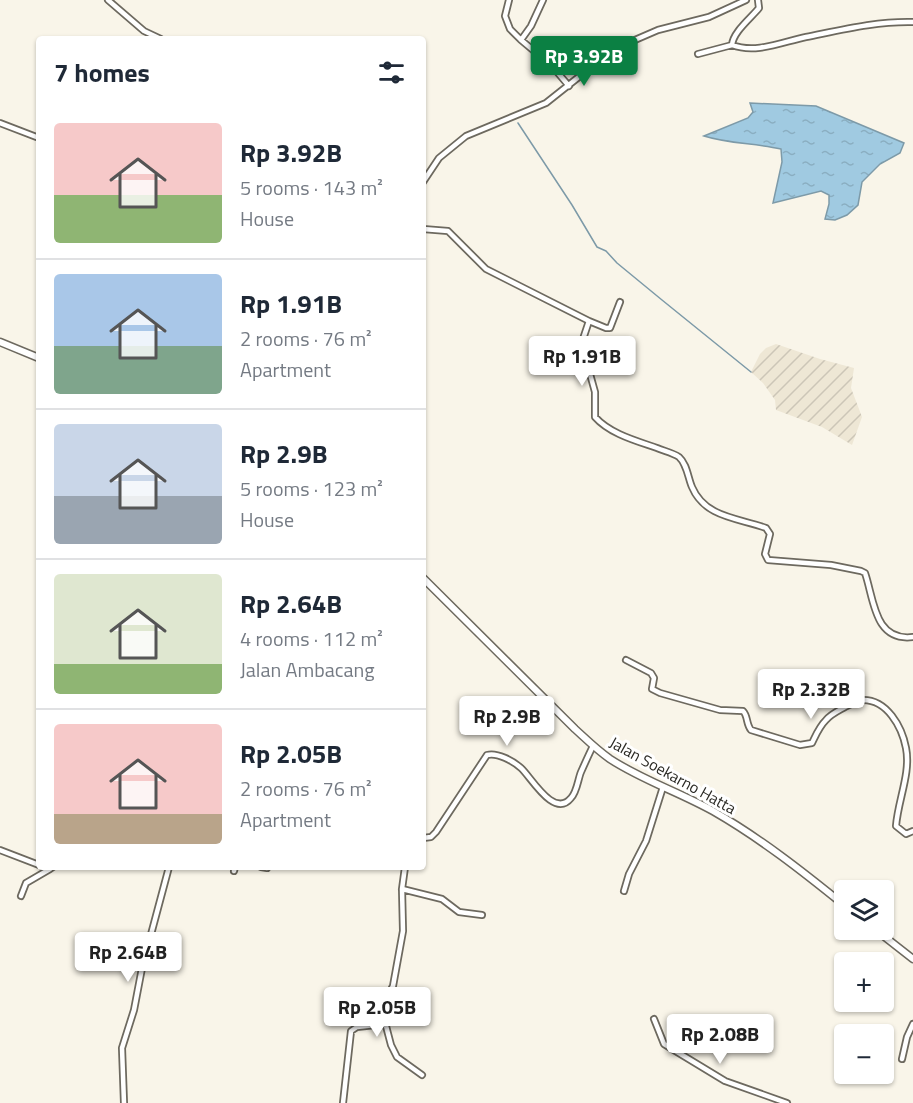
<!DOCTYPE html>
<meta charset="utf-8">
<style>
:root{--surface:#fff;--page:#f2f2f3;--text:#1f2937;--muted:#747a83;--line:#e0e1e3;--accent:#0b8043}
body{margin:0;font-family:"Titillium Web",sans-serif;background:var(--page);color:var(--text);height:100vh;display:flex;flex-direction:column;font-size:22px;white-space:nowrap}
*{box-sizing:border-box;margin:0}
p{font-size:20px;color:var(--muted)}
.icon{flex:none;width:33px;height:33px;fill:none;stroke:currentColor;stroke-width:2;stroke-linecap:round;stroke-linejoin:round}
.map{position:relative;flex:1;overflow:hidden}
.details{position:absolute;left:36px;top:36px;width:390px;height:834px;display:flex;flex-direction:column;background:var(--surface);border-radius:6px;box-shadow:0 2px 4px #0004}
.details>*{flex:none}
.buttons{position:absolute;left:834px;top:880px;display:grid;gap:12px}
.buttons a{display:grid;place-items:center;width:60px;height:60px;border-radius:6px;background:var(--surface);box-shadow:0 2px 4px #0004;font-size:30px}
.price{position:absolute;translate:-50% -51px;padding:0 14px;border-radius:6px;background:#fff;color:#222;font-size:20px;line-height:39px;filter:drop-shadow(0 2px 3px #0008)}
.price::after{content:'';position:absolute;left:50%;top:36px;width:18px;height:14px;margin-left:-9px;background:inherit;clip-path:polygon(0 0,100% 0,50% 100%)}
.price.current{background:var(--accent);color:#fff}
ul{padding:0;list-style:none}
li{display:flex;align-items:center;gap:18px;height:150px;padding:0 18px}
li+li{border-top:2px solid var(--line)}
li span{display:grid;place-items:center;flex:none;width:168px;height:120px;border-radius:6px;color:#555}
li>.icon{margin-inline-start:auto}
span .icon{width:72px;height:72px;fill:#fffc;stroke-width:1}
li b{font-size:26px}
h2{display:flex;justify-content:space-between;align-items:center;height:72px;padding:0 18px;font-size:26px}
.map>svg:first-child{display:block}
.industrial{fill:url(#industrial-furrows)}
.water{fill:url(#water-ripples);stroke:#7d9aa8;stroke-width:1.5}
.lines{fill:none;stroke-linecap:round;stroke-linejoin:round}
.stream{stroke:#7d9aa8;stroke-width:1.5}
.minor-casing{stroke:#6d695f;stroke-width:8}
.tertiary-casing{stroke:#6d695f;stroke-width:9}
.minor{stroke:#fff;stroke-width:4.5}
.tertiary{stroke:#fff;stroke-width:6}
.labels{text-anchor:middle;dominant-baseline:central;stroke-width:6;stroke-linejoin:round;paint-order:stroke}
.street-label{font-size:16px;fill:#2a2924;stroke:#fff}
</style>
<div class="map">
<svg width="913" height="1103" viewBox="0 0 913 1103">
<defs>
<pattern id="industrial-furrows" width="10" height="10" patternUnits="userSpaceOnUse" patternTransform="scale(1.5)"><rect width="10" height="10" fill="#eee7d5"/><path d="M-1 1l2-2M0 10L10 0M9 11l2-2" fill="none" stroke="#ccc6b7"/></pattern>
<pattern id="water-ripples" width="26" height="14" patternUnits="userSpaceOnUse" patternTransform="scale(1.5)"><rect width="26" height="14" fill="#a0cae1"/><path d="M2 4q2-2 4 0t4 0M15 11q2-2 4 0t4 0" fill="none" stroke="#8aaec1"/></pattern>
</defs>
<rect width="100%" height="100%" fill="#f9f5e9"/>
<path class="industrial" d="M776,344L820,359L854,368L851,388L862,417L852,445L822,427L776,410L775,400L763,383L751,372L760,354L766,348Z"/>
<path class="water" d="M750,103L816,106L904,143L900,153L880,164L862,182L858,205L847,215L835,220L825,219L829,204V195L821,191L773,203L782,162L781,149C755,143 729,144 704,136L748,118L753,112Z"/>
<g class="lines">
<path class="stream" d="M518,123L572,205L597,247L606,251L617,263L662,300L751,372"/>
<defs>
<path id="minor" d="M108,0L144,31L161,39
M509,0L505,16L510,29L521,40L552,66L569,86
M758,0L759,8C751,18 733,32 732,45C756,54 782,42 806,37C841,30 877,21 913,22
M521,40L531,26L543,0
M698,54L732,45
M0,123L39,138
M423,182L439,158L466,136L546,103L614,49L658,30L709,17L746,0
M423,229L448,231L486,269L589,321L580,348L578,360L581,367L590,374L595,392V417C610,434 637,441 657,448C664,451 673,453 679,457C687,464 688,478 692,487C705,518 739,518 766,528L770,534L765,554L768,560L831,565L861,571L865,573C874,599 874,642 913,637
M589,321L606,328H610L620,302
M626,660L651,673L654,678L652,689L660,693L720,710L743,711C748,716 746,724 751,730L800,745L812,743C816,735 819,727 826,720C831,714 838,711 845,707C851,704 857,701 862,700C887,699 902,727 906,748C911,773 898,800 896,826L906,834L913,831
M423,838L431,837L436,832L487,755C497,752 513,761 521,768C531,777 554,819 571,798C577,792 578,779 581,772C585,763 589,754 593,746
M0,850L39,865
M44,867L50,869L53,867
M261,867L267,868
M405,867L402,889L403,931L393,986L381,1007L391,1045L397,1057L422,1075
M234,871L235,867
M402,889L442,899L459,912L482,915
M624,891L629,874L646,841L663,787
M21,896L26,883L50,869
M654,1019L664,1044L725,1081L787,1103
M902,1059L907,1037L913,1024
M124,1103L122,1048L134,1010L142,968L169,867
M343,1103L351,1031L357,1027L385,1024"/>
<path id="tertiary" d="M0,342L39,358
M423,578L575,729C586,739 597,750 610,759C642,780 679,792 713,811C760,838 802,871 844,905
M876,930L913,959"/>
</defs>
<use href="#minor" class="minor-casing"/>
<use href="#tertiary" class="tertiary-casing"/>
<use href="#minor" class="minor"/>
<use href="#tertiary" class="tertiary"/>
</g>
<g class="labels">
<g class="street-label">
<text transform="translate(673 775) rotate(29)">Jalan Soekarno Hatta</text>
</g>
</g>
</svg>
<div class="buttons">
<a><svg class="icon" aria-label="layers" viewBox="0 0 24 24"><path d="M12 4l9 5-9 5-9-5zM3 14l9 5 9-5"/></svg></a>
<a>+</a>
<a>−</a>
</div>
<b class="price current" style="left:584px;top:87px">Rp 3.92B</b>
<b class="price" style="left:582px;top:387px">Rp 1.91B</b>
<b class="price" style="left:811px;top:720px">Rp 2.32B</b>
<b class="price" style="left:507px;top:747px">Rp 2.9B</b>
<b class="price" style="left:128px;top:983px">Rp 2.64B</b>
<b class="price" style="left:377px;top:1038px">Rp 2.05B</b>
<b class="price" style="left:720px;top:1065px">Rp 2.08B</b>
<section class="details">
<h2>7 homes<svg class="icon" aria-label="filters" viewBox="0 0 24 24"><path d="M4 7h16M4 17h16"/><circle cx="9" cy="7" r="2"/><circle cx="15" cy="17" r="2"/></svg></h2>
<ul>
<li><span style="background:linear-gradient(#f6c9c9 60%,#8fb573 0)"><svg class="icon" aria-label="home" viewBox="0 0 24 24"><path d="M3 11l9-7 9 7M6 9v11h12V9"/></svg></span><div><b>Rp 3.92B</b><p>5 rooms · 143 m²</p><p>House</p></div></li>
<li><span style="background:linear-gradient(#a9c7e8 60%,#7fa58c 0)"><svg class="icon" aria-label="home" viewBox="0 0 24 24"><path d="M3 11l9-7 9 7M6 9v11h12V9"/></svg></span><div><b>Rp 1.91B</b><p>2 rooms · 76 m²</p><p>Apartment</p></div></li>
<li><span style="background:linear-gradient(#c9d6e8 60%,#9aa5b1 0)"><svg class="icon" aria-label="home" viewBox="0 0 24 24"><path d="M3 11l9-7 9 7M6 9v11h12V9"/></svg></span><div><b>Rp 2.9B</b><p>5 rooms · 123 m²</p><p>House</p></div></li>
<li><span style="background:linear-gradient(#dfe7d0 75%,#8fb573 0)"><svg class="icon" aria-label="home" viewBox="0 0 24 24"><path d="M3 11l9-7 9 7M6 9v11h12V9"/></svg></span><div><b>Rp 2.64B</b><p>4 rooms · 112 m²</p><p>Jalan Ambacang</p></div></li>
<li><span style="background:linear-gradient(#f6c9c9 75%,#b9a48a 0)"><svg class="icon" aria-label="home" viewBox="0 0 24 24"><path d="M3 11l9-7 9 7M6 9v11h12V9"/></svg></span><div><b>Rp 2.05B</b><p>2 rooms · 76 m²</p><p>Apartment</p></div></li>
</ul>
</section>
</div>
